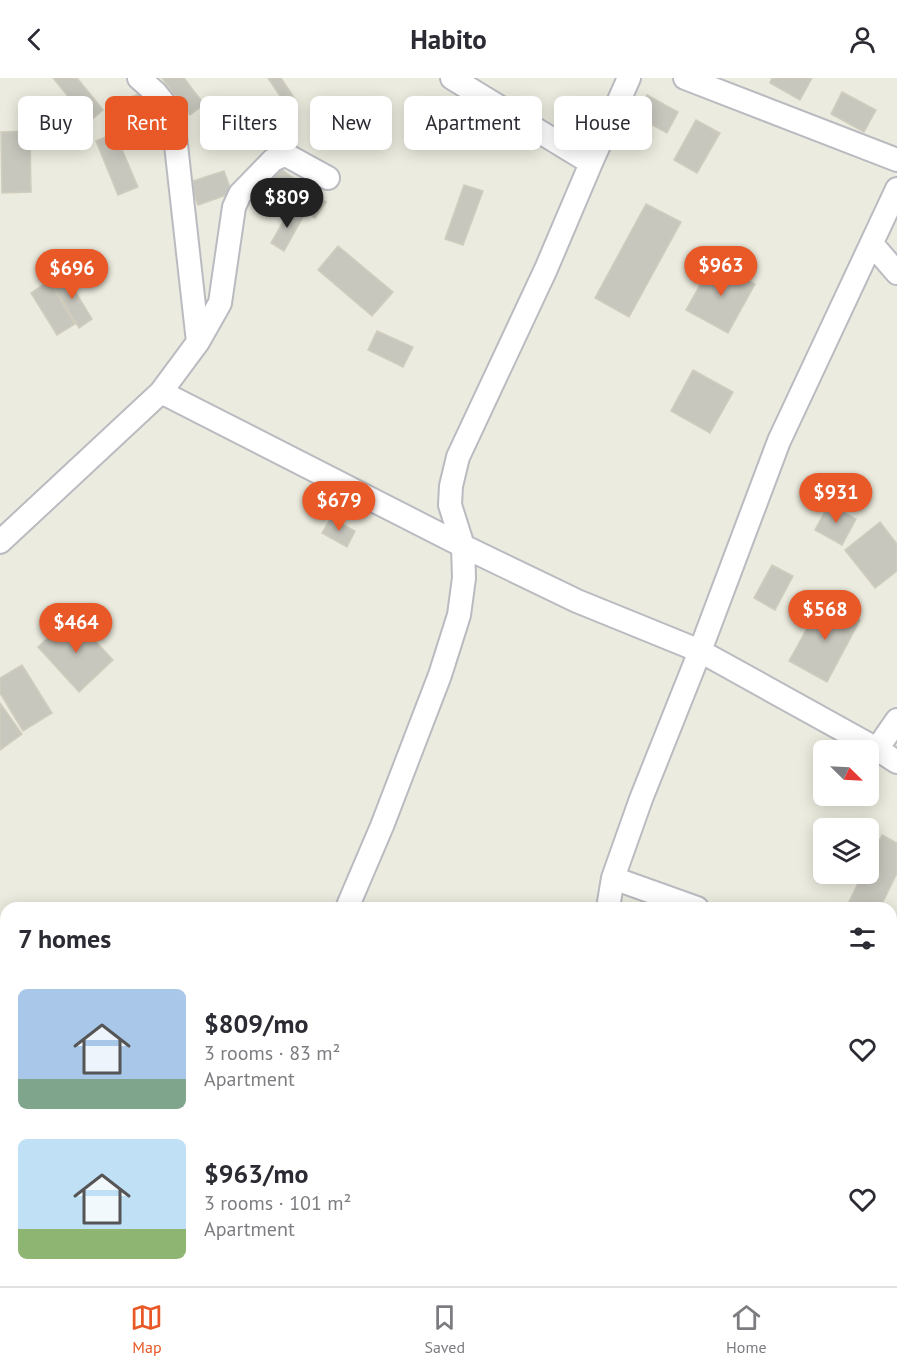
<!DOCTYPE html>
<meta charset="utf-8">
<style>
:root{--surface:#fff;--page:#f2f2f3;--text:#2b2b33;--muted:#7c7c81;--line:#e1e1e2;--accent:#e95827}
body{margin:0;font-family:"PT Sans",sans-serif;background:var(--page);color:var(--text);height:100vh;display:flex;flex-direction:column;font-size:22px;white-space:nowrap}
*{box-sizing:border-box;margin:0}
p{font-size:20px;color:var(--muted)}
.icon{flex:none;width:33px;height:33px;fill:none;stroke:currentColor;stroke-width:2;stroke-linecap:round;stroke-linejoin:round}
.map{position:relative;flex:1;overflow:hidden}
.side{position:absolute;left:0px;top:824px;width:897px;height:386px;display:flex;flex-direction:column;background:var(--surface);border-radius:18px 18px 0 0;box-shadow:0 3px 15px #0003}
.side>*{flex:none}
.hud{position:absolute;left:18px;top:18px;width:861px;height:54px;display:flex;gap:12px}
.needle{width:39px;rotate:114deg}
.buttons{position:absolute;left:813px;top:662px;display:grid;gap:12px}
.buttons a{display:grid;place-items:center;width:66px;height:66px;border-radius:9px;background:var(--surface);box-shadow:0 3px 15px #0003;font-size:30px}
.price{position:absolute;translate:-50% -51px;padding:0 14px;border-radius:21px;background:var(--accent);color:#fff;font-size:20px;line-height:39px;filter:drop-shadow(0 2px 3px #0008)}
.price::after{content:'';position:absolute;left:50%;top:36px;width:18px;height:14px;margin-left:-9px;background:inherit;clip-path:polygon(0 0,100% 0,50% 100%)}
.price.selected{background:#222;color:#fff}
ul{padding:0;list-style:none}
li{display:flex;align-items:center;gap:18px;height:150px;padding:0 18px}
li span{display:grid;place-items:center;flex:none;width:168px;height:120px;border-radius:9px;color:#555}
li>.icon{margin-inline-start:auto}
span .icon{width:72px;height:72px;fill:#fffc;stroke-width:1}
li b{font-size:26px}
h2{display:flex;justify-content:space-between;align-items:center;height:72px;padding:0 18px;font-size:26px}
.chip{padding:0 21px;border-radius:9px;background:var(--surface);box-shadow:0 3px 15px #0003;font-size:21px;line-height:54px}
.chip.selected{background:var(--accent);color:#fff}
header{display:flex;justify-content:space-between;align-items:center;height:78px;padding:0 18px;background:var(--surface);font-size:27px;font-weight:700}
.tabs{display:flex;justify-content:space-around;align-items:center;height:84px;border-top:2px solid var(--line);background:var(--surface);font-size:16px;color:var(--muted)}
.tabs a{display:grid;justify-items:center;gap:3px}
.tabs .selected{color:var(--accent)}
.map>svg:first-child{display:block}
.building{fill:#c8c7be;stroke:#d0cdbd;stroke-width:1.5}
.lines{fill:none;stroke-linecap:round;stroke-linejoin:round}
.street-casing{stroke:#babbc1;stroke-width:26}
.street{stroke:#fff;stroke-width:22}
</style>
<header><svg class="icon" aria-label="back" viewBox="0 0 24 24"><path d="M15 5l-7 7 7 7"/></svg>Habito<svg class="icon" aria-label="person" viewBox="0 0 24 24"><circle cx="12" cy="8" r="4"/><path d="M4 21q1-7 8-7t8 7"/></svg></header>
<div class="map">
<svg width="897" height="1208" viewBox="0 0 897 1208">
<rect width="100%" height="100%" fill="#ebebdf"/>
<path class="building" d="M53,0H77L103,32L89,44Z
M162,0H184L204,26L190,37Z
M268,0H281L297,24L288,30Z
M772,0H812L800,22L770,5Z
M148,12L156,31L116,48L108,29Z
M842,14L876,32L864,54L831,36Z
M647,17L678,34L667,55L636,38Z
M228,32L231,59L217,60L215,33Z
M696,42L720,55L697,95L674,82Z
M30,53L31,114L2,115L1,54Z
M115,55L138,109L118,117L96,63Z
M277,88L326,124L315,140L265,103Z
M224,93L232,115L198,127L190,104Z
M464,107L483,113L463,167L445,161Z
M646,126L681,144L629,239L595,220Z
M291,130L304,137L284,173L271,165Z
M338,168L393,214L372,238L318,192Z
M713,184L755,206L728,255L686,232Z
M64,195L92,241L79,250L51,204Z
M49,203L75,246L57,257L31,215Z
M377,253L413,269L403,289L368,272Z
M693,292L733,314L710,355L671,333Z
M829,426L856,441L842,467L815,452Z
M331,440L355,453L347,469L322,455Z
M880,444L897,466V493L875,510L845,472Z
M772,487L793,498L775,532L754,520Z
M823,522L860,542L827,604L789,583Z
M72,538L113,582L79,614L38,569Z
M22,587L52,635L23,653L0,615V600Z
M0,625L22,656L0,672Z
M882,757L897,765V795L880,830H846L863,795H868V784Z
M891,982L896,985L891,995Z
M897,1015V1046L891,1043V1026Z
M483,1203H511L508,1208H494Z
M614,1203H631L628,1208H612Z
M678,1203H693L691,1208Z
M714,1203H731L729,1208H712Z"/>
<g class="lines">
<defs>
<path id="street" d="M139,0L156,15L168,30L174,49L198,264L161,314
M452,0L591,85
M685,0L897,82
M872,166L897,195
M198,264L220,225L234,129L240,116L273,82L282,78H288L328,100
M0,464L161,314L463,468
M463,468L450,427L451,408L458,379L546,191L591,85L629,0
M877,671L897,642
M613,800L697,830
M347,830L382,748L440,597L459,537L464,500L463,468L577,523L700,573L779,363L897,111
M608,830L613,800L641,721L700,573L877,671L897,684
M891,902L897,904
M891,1113L897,1101
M751,1203L759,1208
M195,1208L197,1203
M521,1208L524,1203
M846,1208L849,1203"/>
</defs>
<use href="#street" class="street-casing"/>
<use href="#street" class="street"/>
</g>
</svg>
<div class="buttons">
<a><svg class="needle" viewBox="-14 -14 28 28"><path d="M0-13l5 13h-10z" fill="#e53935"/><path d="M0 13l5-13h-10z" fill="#7c7c81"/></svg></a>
<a><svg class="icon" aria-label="layers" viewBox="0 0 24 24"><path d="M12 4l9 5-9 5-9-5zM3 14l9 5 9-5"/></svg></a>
</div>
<b class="price selected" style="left:287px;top:151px">$809</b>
<b class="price" style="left:721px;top:219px">$963</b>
<b class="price" style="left:72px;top:222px">$696</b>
<b class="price" style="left:836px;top:446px">$931</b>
<b class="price" style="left:339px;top:454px">$679</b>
<b class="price" style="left:825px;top:563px">$568</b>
<b class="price" style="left:76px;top:576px">$464</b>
<div class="hud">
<a class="chip">Buy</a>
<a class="chip selected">Rent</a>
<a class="chip">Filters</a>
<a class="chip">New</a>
<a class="chip">Apartment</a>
<a class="chip">House</a>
</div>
<section class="side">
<h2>7 homes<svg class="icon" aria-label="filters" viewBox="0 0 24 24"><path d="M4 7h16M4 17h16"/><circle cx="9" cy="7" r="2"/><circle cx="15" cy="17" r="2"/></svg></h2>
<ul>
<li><span style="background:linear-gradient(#a9c7e8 75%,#7fa58c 0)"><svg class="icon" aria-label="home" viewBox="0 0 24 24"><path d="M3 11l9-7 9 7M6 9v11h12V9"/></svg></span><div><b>$809/mo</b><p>3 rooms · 83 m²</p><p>Apartment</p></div><svg class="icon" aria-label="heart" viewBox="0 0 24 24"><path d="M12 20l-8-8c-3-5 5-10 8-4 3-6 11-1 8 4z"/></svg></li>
<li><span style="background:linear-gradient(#bfe0f5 75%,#8fb573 0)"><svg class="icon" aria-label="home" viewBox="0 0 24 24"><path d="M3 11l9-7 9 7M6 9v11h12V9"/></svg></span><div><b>$963/mo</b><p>3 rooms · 101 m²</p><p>Apartment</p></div><svg class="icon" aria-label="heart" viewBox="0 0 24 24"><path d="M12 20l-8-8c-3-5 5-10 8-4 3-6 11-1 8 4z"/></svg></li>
</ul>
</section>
</div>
<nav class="tabs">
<a class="selected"><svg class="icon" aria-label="map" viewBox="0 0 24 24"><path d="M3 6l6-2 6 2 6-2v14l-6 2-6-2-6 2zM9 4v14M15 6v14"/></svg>Map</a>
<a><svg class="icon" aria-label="saved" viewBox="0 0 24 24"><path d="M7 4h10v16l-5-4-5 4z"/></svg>Saved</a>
<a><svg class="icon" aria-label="home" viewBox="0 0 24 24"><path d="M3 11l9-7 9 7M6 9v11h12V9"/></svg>Home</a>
</nav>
